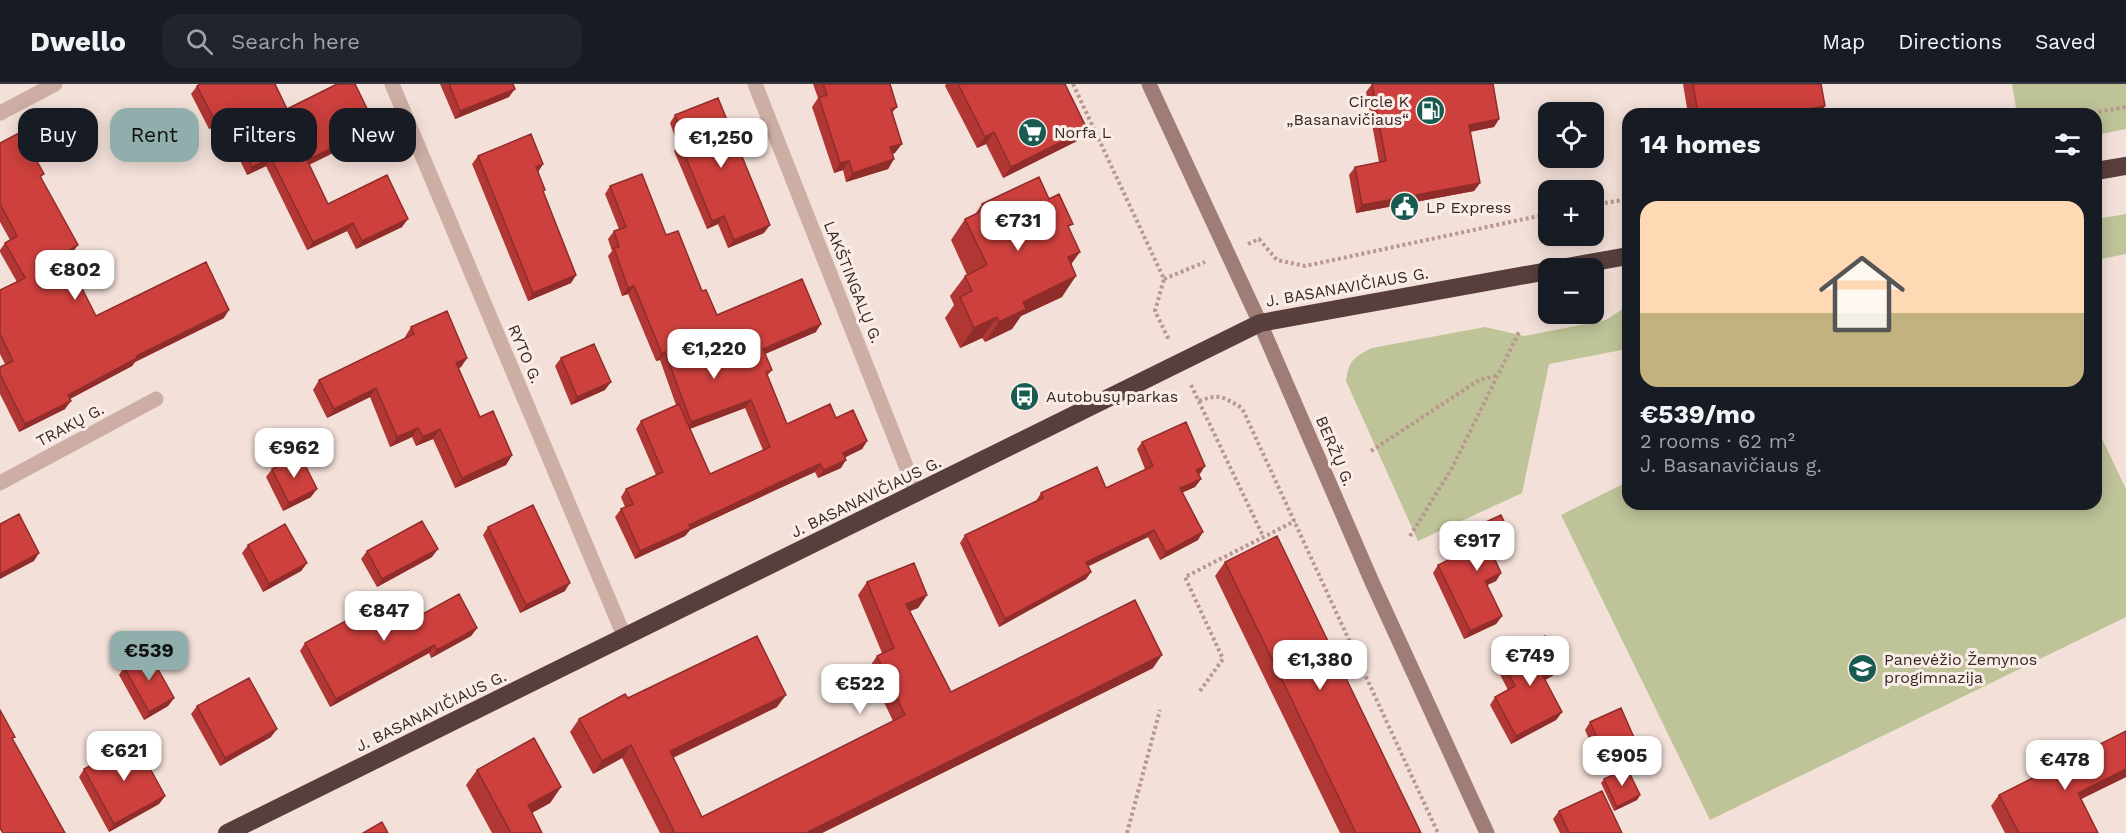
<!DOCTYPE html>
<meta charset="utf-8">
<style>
:root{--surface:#171b24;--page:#20242c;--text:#f1f3f6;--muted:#9ea1a6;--line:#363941;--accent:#90afac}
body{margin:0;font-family:"Work Sans",sans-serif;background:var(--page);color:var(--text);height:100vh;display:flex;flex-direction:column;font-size:22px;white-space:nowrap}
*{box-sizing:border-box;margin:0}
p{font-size:20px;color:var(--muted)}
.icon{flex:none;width:33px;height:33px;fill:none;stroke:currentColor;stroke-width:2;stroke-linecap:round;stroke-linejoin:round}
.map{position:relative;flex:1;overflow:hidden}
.details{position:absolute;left:1622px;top:24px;width:480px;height:402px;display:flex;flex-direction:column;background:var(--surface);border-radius:18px;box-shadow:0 3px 15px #0003}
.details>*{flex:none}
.guide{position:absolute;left:18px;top:24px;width:570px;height:54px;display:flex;gap:12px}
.fabs{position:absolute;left:1538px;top:18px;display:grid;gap:12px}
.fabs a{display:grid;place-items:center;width:66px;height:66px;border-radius:12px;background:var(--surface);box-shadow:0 3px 15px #0003;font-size:30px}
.price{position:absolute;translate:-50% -51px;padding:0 14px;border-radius:12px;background:#fff;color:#222;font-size:20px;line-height:39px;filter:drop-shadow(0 2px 3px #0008)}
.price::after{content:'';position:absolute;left:50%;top:36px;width:18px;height:14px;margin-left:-9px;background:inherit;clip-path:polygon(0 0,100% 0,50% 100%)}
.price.selected{background:var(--accent);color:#111}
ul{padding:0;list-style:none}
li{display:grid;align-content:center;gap:12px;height:318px;padding:0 18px}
li span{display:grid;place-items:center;height:186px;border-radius:18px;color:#555}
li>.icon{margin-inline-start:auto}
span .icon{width:108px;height:108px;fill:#fffc;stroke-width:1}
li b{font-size:26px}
h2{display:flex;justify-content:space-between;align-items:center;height:72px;padding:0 18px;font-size:26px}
.chip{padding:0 21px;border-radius:18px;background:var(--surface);box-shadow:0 3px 15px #0003;font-size:21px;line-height:54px}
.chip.selected{background:var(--accent);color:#111}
header{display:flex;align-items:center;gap:36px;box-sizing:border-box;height:84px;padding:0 30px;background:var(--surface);border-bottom:2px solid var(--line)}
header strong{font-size:28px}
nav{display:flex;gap:33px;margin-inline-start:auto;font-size:21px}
.search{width:420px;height:54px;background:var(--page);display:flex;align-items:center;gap:15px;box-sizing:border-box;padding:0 21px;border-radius:18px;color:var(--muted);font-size:22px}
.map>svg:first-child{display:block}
.green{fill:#bec398}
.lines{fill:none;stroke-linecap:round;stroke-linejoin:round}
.path{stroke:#b8978f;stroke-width:4;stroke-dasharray:3 3;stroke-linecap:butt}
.street{stroke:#ccaea4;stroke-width:15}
.secondary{stroke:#9f7c76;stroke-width:15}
.highway{stroke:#583f3d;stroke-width:18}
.wall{fill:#b03734;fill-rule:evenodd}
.shaded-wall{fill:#902d2b}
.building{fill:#cd403d;stroke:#902d2b;stroke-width:1.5}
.labels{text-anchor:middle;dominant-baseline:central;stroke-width:6;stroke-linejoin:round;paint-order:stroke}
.poi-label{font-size:16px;fill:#372826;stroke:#faece6;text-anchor:start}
.street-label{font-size:16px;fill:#372826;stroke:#faece6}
</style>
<header>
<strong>Dwello</strong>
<div class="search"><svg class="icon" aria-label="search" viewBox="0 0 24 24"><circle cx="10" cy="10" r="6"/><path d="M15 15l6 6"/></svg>Search here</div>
<nav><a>Map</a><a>Directions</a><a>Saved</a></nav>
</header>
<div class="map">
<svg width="2126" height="749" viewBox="0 0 2126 749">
<rect width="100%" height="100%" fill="#f3e1d9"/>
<path class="green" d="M2012,0H2126V45L2096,51V30H2017Z
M2126,130V170L2096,176V135Z
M1627,222V265L1549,280L1522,409L1418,457L1346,297C1349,276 1354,273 1372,264L1485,243L1524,252L1606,236Z
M2096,342L2126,405V533L1710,736L1561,431L1627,398L1628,420H2096Z"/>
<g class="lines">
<path class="path" d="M1073,0L1164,195L1155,227L1169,256
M2087,30L2126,23
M1593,121L1628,115
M1248,160L1259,155L1277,176L1305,182L1548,130
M1164,195L1205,178
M1191,301L1263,452
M1199,317C1220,309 1223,313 1242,324L1438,749
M1371,367L1479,296L1499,291
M1410,452L1452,384L1520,246
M1200,607L1223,575L1185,493L1295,437
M1127,749L1160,626"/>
<path class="street" d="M392,0L625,554
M755,0L917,410
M0,29L55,0
M0,399L156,315"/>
<path class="secondary" d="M1149,0L1260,239L1372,498L1487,749"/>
<path class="highway" d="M2096,87L2126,82
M1561,184L1628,172
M227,749L1260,239L1548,187"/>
</g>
<path class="wall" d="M440,0H513L509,13L455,35Z
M813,0H890L897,23L892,29L895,69L892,70L894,75L888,85L846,98L843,86L834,89L812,23L818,14Z
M946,0H1065L1087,45L1079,56L1003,94L986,60L977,64L945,2Z
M1372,0L1499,35L1494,43L1470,48L1480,99L1474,107L1356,129L1349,91L1355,83L1379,78L1366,8Z
M1683,0H1821L1819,30H1688Z
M197,2L287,25L376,43L370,51L309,81L328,120L402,143L356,165L347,147L307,166L266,82L247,91L222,39L209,45L191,10Z
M675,31L764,149L728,164L718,140L707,145L674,67L678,61L670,39Z
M0,59L44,90L41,93L72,169L66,173L96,232L224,234L135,278L132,282L70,315L65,325L19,348L0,310V283L5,280L0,270V206L17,198L0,168V166L5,159L10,156L0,138Z
M478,72L543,80L538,88L543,108L576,191L571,199L528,217L472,80Z
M610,102L666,151L717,231L816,248L765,270L772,286L767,292L787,340L836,334L867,357L862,365L845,373L841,384L818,394L815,388L801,394L690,446L685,452L635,475L615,433L621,425L625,423L621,413L626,405L656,391L636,345L641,337L676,321L660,276L656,277L628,210L622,212L608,172L612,167L608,155L614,147L619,145L605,110ZM745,324L763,366L710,390L690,345Z
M1049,115L1069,145L1071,180L1062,213L1021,232L1012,245L985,258L982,254L960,264L945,234L954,221L950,212L965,192L967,191L951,156L965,135L974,132L982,120Z
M411,243L467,274L461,283L459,284L480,333L512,371L506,381L455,404L433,355L416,362L412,353L390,363L370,313L327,334L313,306L319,296L405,254V253Z
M561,274L605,306L571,321L555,282Z
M1142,358L1200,390H1198L1201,395L1195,403L1182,408L1198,456L1160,476L1148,453L1088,482L1091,488L1086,495L999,543L960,459L965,451L1036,417L1041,409L1106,404L1145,385L1137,365Z
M272,385L311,413L283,427L266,393Z
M488,443L565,507L520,529L483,451Z
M1462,449L1513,457L1508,465L1493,472L1501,489L1496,497L1487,501L1502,532L1496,540L1464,555L1433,489L1438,481L1462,470L1456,457Z
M248,461L307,479L301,487L263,508L242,469Z
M367,467L432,473L377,503L361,475Z
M1225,478L1421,749H1340L1215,492Z
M867,498L927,511L918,524L910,527L951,608L1153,584L822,749H660L622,674L593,690L570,648L579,635L628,614L777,623L673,674L702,733L893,637L868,585L877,572L882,569L858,511Z
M401,542L477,544L471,552L431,574L429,569L330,623L300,567L305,559Z
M1501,575L1561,582L1556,590L1545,596L1562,628L1556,636L1511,660L1490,621L1495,613L1508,606L1496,583Z
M124,583L174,614L168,622L144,636L119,591Z
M197,622L271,653L220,682L191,630Z
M1590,638L1640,667L1634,675L1604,689L1585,646Z
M2126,647V693L2081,715L2098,749H2005L1991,722L1999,711Z
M84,685L165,712L159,720L109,748L79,693Z
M477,686L561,703L550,719L532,729L542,749H492L466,701Z
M1604,695L1640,711L1637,716L1614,727L1601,699Z
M1559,727L1622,749H1560L1553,735Z"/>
<path class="shaded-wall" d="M515,5L509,13L455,35L460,27Z
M1825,22L1819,30H1780Z
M227,31L222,39L209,45L215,37Z
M1499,35L1494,43L1463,49L1469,41Z
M376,43L370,51L301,84L307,76Z
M1087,45L1079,56L1003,94L1011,83Z
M994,48L986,60L977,64L985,53Z
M902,60L895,69L884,73L890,63Z
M271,74L266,82L247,91L252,83Z
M894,75L888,85L846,98L853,89Z
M849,77L843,86L834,89L840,79Z
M543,80L538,88L536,83Z
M1480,99L1474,107L1356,129L1362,121Z
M724,132L718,140L707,145L712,137Z
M408,135L402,143L356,165L362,157Z
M353,139L347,147L307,166L313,158Z
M770,141L764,149L728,164L734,156Z
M78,161L72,169L58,177L64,169Z
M1080,168L1065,189L1068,173Z
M576,191L571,199L528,217L533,209Z
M1076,192L1062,213L1021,232L1012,245L985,258L999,238L1023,218Z
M634,202L628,210L622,212L628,204Z
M229,226L224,234L135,278L132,282L62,319L68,311L136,272Z
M997,233L982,254L960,264L974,244Z
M821,240L816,248L758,273L763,265Z
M665,268L660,276L656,277L662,270Z
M467,274L461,283L450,288L456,279Z
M611,298L605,306L571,321L577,313Z
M376,304L370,313L327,334L334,325Z
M751,316L745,324L686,346L691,338Z
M71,317L65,325L19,348L25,340Z
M418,344L412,353L390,363L397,353Z
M440,345L433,355L416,362L423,353Z
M867,357L862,365L838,377L843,369Z
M512,371L506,381L455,404L462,394Z
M846,376L841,384L818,394L824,386Z
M820,380L815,388L690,446L685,452L635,475L640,467L689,441Z
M1205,382L1200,390L1191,394L1196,386Z
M1201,395L1195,403L1175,412L1180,404Z
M317,405L311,413L283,427L289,419Z
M1154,446L1148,453L1081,486L1086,478Z
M1203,448L1198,456L1160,476L1166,468Z
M1513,457L1508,465L1485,475L1491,467Z
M438,465L432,473L377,503L382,495Z
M39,469L34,477L0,495V490Z
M307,479L301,487L263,508L269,500Z
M1091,488L1086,495L999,543L1005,535Z
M1501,489L1496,497L1479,505L1485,497Z
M570,499L565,507L520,529L526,521Z
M927,511L918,524L897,532L906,520Z
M1502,532L1496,540L1464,555L1470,547Z
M477,544L471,552L431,574L437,566Z
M434,561L429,569L330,623L336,615Z
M1162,571L1153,584L822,749H806Z
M1561,582L1556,590L1537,600L1543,592Z
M786,611L777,623L661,679L670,667Z
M174,614L168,622L144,636L149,628Z
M1562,628L1556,636L1511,660L1516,652Z
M277,645L271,653L220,682L225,674Z
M631,661L622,674L593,690L602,677Z
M1640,667L1634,675L1604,689L1609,681Z
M2126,685V693L2071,720L2078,709Z
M561,703L550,719L517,737L528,721Z
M1640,711L1637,716L1614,727L1617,723Z
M165,712L159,720L109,748L114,740Z"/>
<path class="building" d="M200,0H275L287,25L337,0H355L376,43L307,76L328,120L387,91L408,135L362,157L353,139L313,158L271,74L252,83L227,31L215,37L197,2Z
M449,0H513L515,5L460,27Z
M823,0H890L897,23L891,25L902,60L890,63L894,75L853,89L849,77L840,79L819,14L827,11Z
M958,0H1065L1087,45L1011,83L994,48L985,53Z
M1372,0H1493L1499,35L1469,41L1480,99L1362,121L1355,83L1386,77Z
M1693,0H1821L1825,22L1780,30H1698Z
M718,14L770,141L734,156L724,132L712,137L680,59L686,57L675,31Z
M21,48L44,90L40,92L78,161L64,169L96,232L206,178L229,226L136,272L137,274L68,311L71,317L25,340L0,290V283L13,277L0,250V206L25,194L5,159L17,152L0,120V59Z
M531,50L543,80L536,83L545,106L543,107L576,191L533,209L478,72Z
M642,90L666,151L678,147L702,207L706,206L717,231L802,195L821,240L763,265L772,286L766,288L787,340L830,320L836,334L853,326L867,357L843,369L846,376L824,386L820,380L806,386L689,441L691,444L640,467L621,425L633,420L626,405L663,388L641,337L679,320L710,390L770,363L751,316L691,338L665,268L662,270L634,202L628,204L614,164L619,163L614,147L626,143L610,102Z
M1039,93L1049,115L1059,110L1073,140L1068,142L1080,168L1068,173L1076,192L1023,218L1026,225L999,238L997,233L974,244L960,213L972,207L965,192L987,181L965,135L984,126L982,120Z
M447,227L467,274L456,279L480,333L493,327L512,371L462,394L440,345L423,353L418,344L397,353L376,304L334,325L319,296L414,250L411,243Z
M594,260L611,298L577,313L561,274Z
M1186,338L1205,382L1196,386L1201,395L1180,404L1203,448L1166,468L1154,446L1086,478L1091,488L1005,535L965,451L1043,414L1041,409L1097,383L1106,404L1153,382L1142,358Z
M300,371L317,405L289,419L272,385Z
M533,421L570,499L526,521L488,443Z
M19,430L39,469L0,490V440Z
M1501,431L1513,457L1491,467L1501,489L1485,497L1502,532L1470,547L1438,481L1469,466L1462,449Z
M422,437L438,465L382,495L367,467Z
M285,440L307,479L269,500L248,461Z
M1277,452L1421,749H1356L1225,478Z
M914,479L927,511L906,520L951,608L1135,516L1162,571L806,749H670L674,747L631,661L602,677L579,635L625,610L628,614L757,552L786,611L670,667L702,733L905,631L877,572L894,564L867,498Z
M459,510L477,544L437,566L434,561L336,615L305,559L386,515L401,542Z
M1545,552L1561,582L1543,592L1562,628L1516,652L1495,613L1515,602L1501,575Z
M149,569L174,614L149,628L124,583Z
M249,594L277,645L225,674L197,622Z
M1621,624L1640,667L1609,681L1590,638Z
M0,626L15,653L12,654L65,749H3L0,744Z
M2126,647V685L2078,709L2098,749H2019L1999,711Z
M534,654L561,703L528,721L542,749H511L477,686Z
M135,657L165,712L114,740L84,685Z
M1627,684L1640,711L1617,723L1604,695Z
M1602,707L1622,749H1569L1559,727Z
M382,738L388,749H363Z"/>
<defs>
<symbol id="fuel-disc" viewBox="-11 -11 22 22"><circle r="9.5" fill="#195b51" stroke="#faece6"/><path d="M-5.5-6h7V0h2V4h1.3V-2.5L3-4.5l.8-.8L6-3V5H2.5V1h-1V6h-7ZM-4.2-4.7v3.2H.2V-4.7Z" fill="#fff"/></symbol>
<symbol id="supermarket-disc" viewBox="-11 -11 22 22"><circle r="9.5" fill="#195b51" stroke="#faece6"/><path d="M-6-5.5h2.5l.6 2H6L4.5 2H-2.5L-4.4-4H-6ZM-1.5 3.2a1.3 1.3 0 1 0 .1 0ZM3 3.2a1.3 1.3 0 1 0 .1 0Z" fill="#fff"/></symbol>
<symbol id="civic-disc" viewBox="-11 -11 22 22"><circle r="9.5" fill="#195b51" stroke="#faece6"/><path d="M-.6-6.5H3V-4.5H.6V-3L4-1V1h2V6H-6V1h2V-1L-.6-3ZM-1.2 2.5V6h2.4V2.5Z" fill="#fff"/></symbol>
<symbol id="bus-disc" viewBox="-11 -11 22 22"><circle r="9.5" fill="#195b51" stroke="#faece6"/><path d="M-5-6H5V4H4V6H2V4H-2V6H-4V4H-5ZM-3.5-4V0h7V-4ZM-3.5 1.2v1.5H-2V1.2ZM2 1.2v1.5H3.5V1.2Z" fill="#fff"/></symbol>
<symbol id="school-disc" viewBox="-11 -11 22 22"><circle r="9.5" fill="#195b51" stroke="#faece6"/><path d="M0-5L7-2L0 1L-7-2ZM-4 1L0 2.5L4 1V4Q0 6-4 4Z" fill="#fff"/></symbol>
</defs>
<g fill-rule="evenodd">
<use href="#fuel-disc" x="1414" y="10" width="33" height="33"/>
<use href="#supermarket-disc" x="1016" y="32" width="33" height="33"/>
<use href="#civic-disc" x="1388" y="106" width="33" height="33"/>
<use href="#bus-disc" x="1008" y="296" width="33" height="33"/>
<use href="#school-disc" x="1846" y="568" width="33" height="33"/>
</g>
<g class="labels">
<g class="poi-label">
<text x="1409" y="17" text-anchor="end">Circle K<tspan x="1409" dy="18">„Basanavičiaus“</tspan></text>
<text x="1054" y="48">Norfa L</text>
<text x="1426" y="123">LP Express</text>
<text x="1046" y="312">Autobusų parkas</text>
<text x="1884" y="575">Panevėžio Žemynos<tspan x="1884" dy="18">progimnazija</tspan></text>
</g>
<g class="street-label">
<text transform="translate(853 198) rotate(68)">LAKŠTINGALŲ G.</text>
<text transform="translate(1347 203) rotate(-10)">J. BASANAVIČIAUS G.</text>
<text transform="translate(525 270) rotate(67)">RYTO G.</text>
<text transform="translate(70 341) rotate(-28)">TRAKŲ G.</text>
<text transform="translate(1335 367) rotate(67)">BERŽŲ G.</text>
<text transform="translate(866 413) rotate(-26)">J. BASANAVIČIAUS G.</text>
<text transform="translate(431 627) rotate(-26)">J. BASANAVIČIAUS G.</text>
</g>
</g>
</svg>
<div class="fabs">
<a><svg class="icon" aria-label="locate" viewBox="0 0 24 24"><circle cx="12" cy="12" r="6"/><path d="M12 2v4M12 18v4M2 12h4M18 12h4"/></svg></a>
<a>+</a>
<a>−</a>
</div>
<b class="price" style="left:721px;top:85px">€1,250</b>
<b class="price" style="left:1018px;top:168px">€731</b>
<b class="price" style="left:75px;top:217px">€802</b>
<b class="price" style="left:714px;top:296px">€1,220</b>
<b class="price" style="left:294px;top:395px">€962</b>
<b class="price" style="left:1477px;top:488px">€917</b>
<b class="price" style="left:384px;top:558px">€847</b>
<b class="price selected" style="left:149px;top:598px">€539</b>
<b class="price" style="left:1530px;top:603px">€749</b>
<b class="price" style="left:1320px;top:607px">€1,380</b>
<b class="price" style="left:860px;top:631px">€522</b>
<b class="price" style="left:124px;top:698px">€621</b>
<b class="price" style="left:1622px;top:703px">€905</b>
<b class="price" style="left:2065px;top:707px">€478</b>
<div class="guide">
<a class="chip">Buy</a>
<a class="chip selected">Rent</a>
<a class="chip">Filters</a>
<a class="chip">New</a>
</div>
<section class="details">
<h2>14 homes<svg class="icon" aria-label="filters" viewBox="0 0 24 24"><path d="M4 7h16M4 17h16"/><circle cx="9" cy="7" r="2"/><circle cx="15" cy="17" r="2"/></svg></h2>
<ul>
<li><span style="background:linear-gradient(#ffd9b3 60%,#c2b280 0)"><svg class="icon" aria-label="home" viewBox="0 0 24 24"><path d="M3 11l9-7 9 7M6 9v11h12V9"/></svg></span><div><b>€539/mo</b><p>2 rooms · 62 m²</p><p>J. Basanavičiaus g.</p></div></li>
</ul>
</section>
</div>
